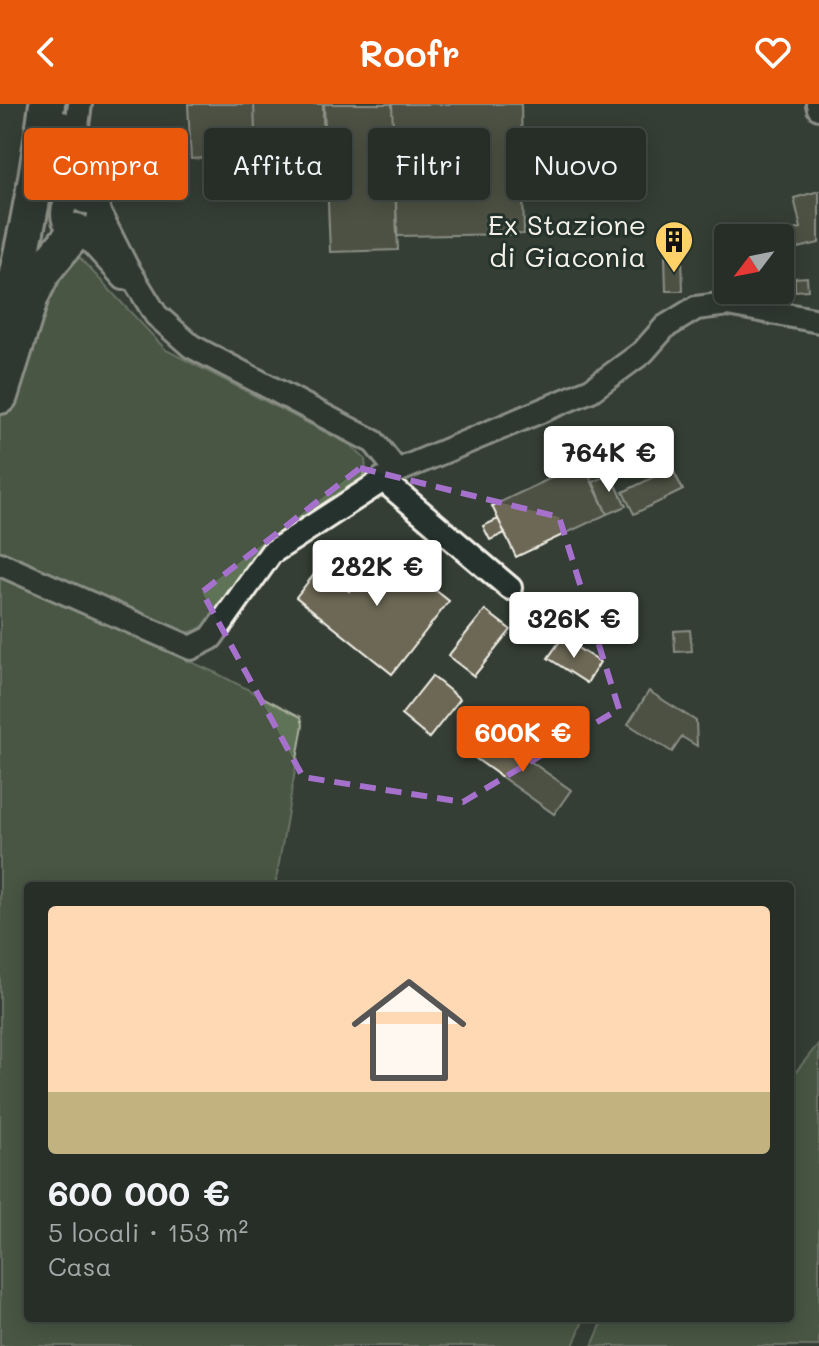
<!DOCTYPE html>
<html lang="it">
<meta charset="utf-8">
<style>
:root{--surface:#272e28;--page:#2f3630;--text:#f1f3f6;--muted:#a4a8a8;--line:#434a45;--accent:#ea580c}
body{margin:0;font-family:Mali,sans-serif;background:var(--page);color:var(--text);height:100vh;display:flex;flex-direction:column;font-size:30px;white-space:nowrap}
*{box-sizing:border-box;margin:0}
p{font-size:26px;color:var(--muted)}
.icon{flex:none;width:44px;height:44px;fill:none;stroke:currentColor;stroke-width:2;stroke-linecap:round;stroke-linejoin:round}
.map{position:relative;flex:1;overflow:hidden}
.details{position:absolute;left:24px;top:778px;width:770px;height:440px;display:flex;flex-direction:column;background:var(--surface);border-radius:8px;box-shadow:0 4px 20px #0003,0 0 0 2px var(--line)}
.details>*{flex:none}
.banner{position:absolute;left:24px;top:24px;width:772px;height:72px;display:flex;gap:16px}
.needle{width:52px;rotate:238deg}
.fabs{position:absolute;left:714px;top:120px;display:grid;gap:16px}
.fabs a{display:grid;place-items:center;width:80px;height:80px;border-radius:8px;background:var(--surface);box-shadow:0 4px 20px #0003,0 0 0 2px var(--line);font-size:40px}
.price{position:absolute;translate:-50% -68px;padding:0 18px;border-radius:8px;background:#fff;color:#222;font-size:26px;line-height:52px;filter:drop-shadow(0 2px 4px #0008)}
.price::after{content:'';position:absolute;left:50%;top:48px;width:24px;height:18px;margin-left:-12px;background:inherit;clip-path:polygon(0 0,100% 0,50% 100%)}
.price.selected{background:var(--accent);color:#fff}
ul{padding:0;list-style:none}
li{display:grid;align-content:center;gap:16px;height:424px;padding:0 24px}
li span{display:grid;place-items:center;height:248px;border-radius:8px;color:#555}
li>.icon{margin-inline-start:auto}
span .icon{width:144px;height:144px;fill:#fffc;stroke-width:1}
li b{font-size:34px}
.tag{padding:0 28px;border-radius:8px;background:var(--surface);box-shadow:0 4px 20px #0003,0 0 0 2px var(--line);font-size:28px;line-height:72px}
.tag.selected{background:var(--accent);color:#fff}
header{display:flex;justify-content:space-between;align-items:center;height:104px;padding:0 24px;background:var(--accent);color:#fff;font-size:36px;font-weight:600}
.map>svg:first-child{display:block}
.green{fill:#5f7356;stroke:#aab29f;stroke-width:2}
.building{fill:#6c6855;stroke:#f4f1e8;stroke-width:2}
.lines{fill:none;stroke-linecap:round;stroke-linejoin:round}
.minor-casing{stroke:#f4f1e8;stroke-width:28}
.primary-casing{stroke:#f4f1e8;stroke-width:40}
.minor{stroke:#26332d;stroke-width:22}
.primary{stroke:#26332d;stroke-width:34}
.marked{fill:none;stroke:#a571cd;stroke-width:6;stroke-dasharray:16 10;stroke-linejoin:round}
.labels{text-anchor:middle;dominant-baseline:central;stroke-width:6;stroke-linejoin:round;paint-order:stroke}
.poi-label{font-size:28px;fill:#f4f1e8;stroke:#26332d;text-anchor:end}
</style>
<header><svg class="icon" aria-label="back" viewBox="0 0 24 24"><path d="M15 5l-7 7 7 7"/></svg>Roofr<svg class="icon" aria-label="heart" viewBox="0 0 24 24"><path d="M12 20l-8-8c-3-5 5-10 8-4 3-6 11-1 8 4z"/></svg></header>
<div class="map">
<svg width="819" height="1242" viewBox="0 0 819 1242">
<rect width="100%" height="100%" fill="#343e35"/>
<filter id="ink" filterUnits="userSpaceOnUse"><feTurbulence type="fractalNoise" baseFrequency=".0125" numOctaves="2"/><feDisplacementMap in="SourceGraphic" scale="16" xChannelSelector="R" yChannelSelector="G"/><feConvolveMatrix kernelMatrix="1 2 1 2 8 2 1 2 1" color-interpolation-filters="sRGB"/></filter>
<g filter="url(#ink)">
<path class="green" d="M75,149L166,246L350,341L365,355L366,365L361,378C321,403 275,426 246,464C227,488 214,532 178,529L0,452V310L33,205Z
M0,474L216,569L301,613L303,621L275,782H28V1214H584L573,1242H0Z
M819,939V1242H592L604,1214H790V975Z"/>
<path class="building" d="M188,0H254L256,51L191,55Z
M254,0H323V26L255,29Z
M324,0H392L398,146L330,148Z
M392,0H521L524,130L397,132Z
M819,87V139L794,145L789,127L801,124L794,94Z
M665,152H682L683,187H666Z
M807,173L808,186L795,187V174Z
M583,359L607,410L516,453L492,402Z
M672,364L683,386L634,410L623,388Z
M611,370L626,402L607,410L593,378Z
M498,415L505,429L490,436L483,422Z
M383,444L449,497L392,570L296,493L320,463L349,487Z
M485,506L511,526L474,572L448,552Z
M690,526L692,547L675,548L674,527Z
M562,534L600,558L587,579L548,554Z
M432,572L460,595L429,634L401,611Z
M649,587L696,617L697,642L682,633L672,648L628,620Z
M492,630L571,686L554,710L475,654Z"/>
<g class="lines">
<defs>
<path id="minor" d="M818,0L819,4
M73,50L80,0
M63 110a18 18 0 1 1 36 0a18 18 0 1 1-36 0Z
M99,109L126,162L156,211L191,242L374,338L397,367L591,286L643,248L665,223L696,204L728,200L819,217
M82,128L124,174
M382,375L510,484
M0,460L191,544L211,534L271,449L397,367"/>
<path id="primary" d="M61,25L57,59L70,79L86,92
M0,238C21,159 37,81 47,0
M0,292L31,192L44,166L76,127"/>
</defs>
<use href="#minor" class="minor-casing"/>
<use href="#primary" class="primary-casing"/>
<use href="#minor" class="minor"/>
<use href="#primary" class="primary"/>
</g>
</g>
<path d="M0 0H819V1242H0ZM360,364L559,413L619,605L463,698L303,673L202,488Z" fill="#343e35" fill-opacity=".55" fill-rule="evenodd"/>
<path class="marked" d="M360,364L559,413L619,605L463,698L303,673L202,488Z"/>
<defs>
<symbol id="building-pin" viewBox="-11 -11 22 30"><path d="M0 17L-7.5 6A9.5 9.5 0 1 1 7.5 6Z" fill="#ffd166" stroke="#26332d"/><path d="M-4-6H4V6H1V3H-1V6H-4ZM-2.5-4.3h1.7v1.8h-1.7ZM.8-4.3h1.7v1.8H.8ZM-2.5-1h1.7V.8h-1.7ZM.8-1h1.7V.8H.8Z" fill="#111"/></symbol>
</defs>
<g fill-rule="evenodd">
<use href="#building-pin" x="652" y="114" width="44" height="60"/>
</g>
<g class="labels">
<g class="poi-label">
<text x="646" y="120">Ex Stazione<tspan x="646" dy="32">di Giaconia</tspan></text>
</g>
</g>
</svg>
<div class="fabs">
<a><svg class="needle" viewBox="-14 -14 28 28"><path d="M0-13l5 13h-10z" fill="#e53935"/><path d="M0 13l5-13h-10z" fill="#a4a8a8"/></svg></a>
</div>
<b class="price" style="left:609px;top:390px">764K €</b>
<b class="price" style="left:377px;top:504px">282K €</b>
<b class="price" style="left:574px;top:556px">326K €</b>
<b class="price selected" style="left:523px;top:670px">600K €</b>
<div class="banner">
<a class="tag selected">Compra</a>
<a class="tag">Affitta</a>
<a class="tag">Filtri</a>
<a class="tag">Nuovo</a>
</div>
<section class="details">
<ul>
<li><span style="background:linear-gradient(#ffd9b3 75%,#c2b280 0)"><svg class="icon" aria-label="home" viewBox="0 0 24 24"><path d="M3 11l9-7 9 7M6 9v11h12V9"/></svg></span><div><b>600 000 €</b><p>5 locali · 153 m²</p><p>Casa</p></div></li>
</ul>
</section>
</div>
